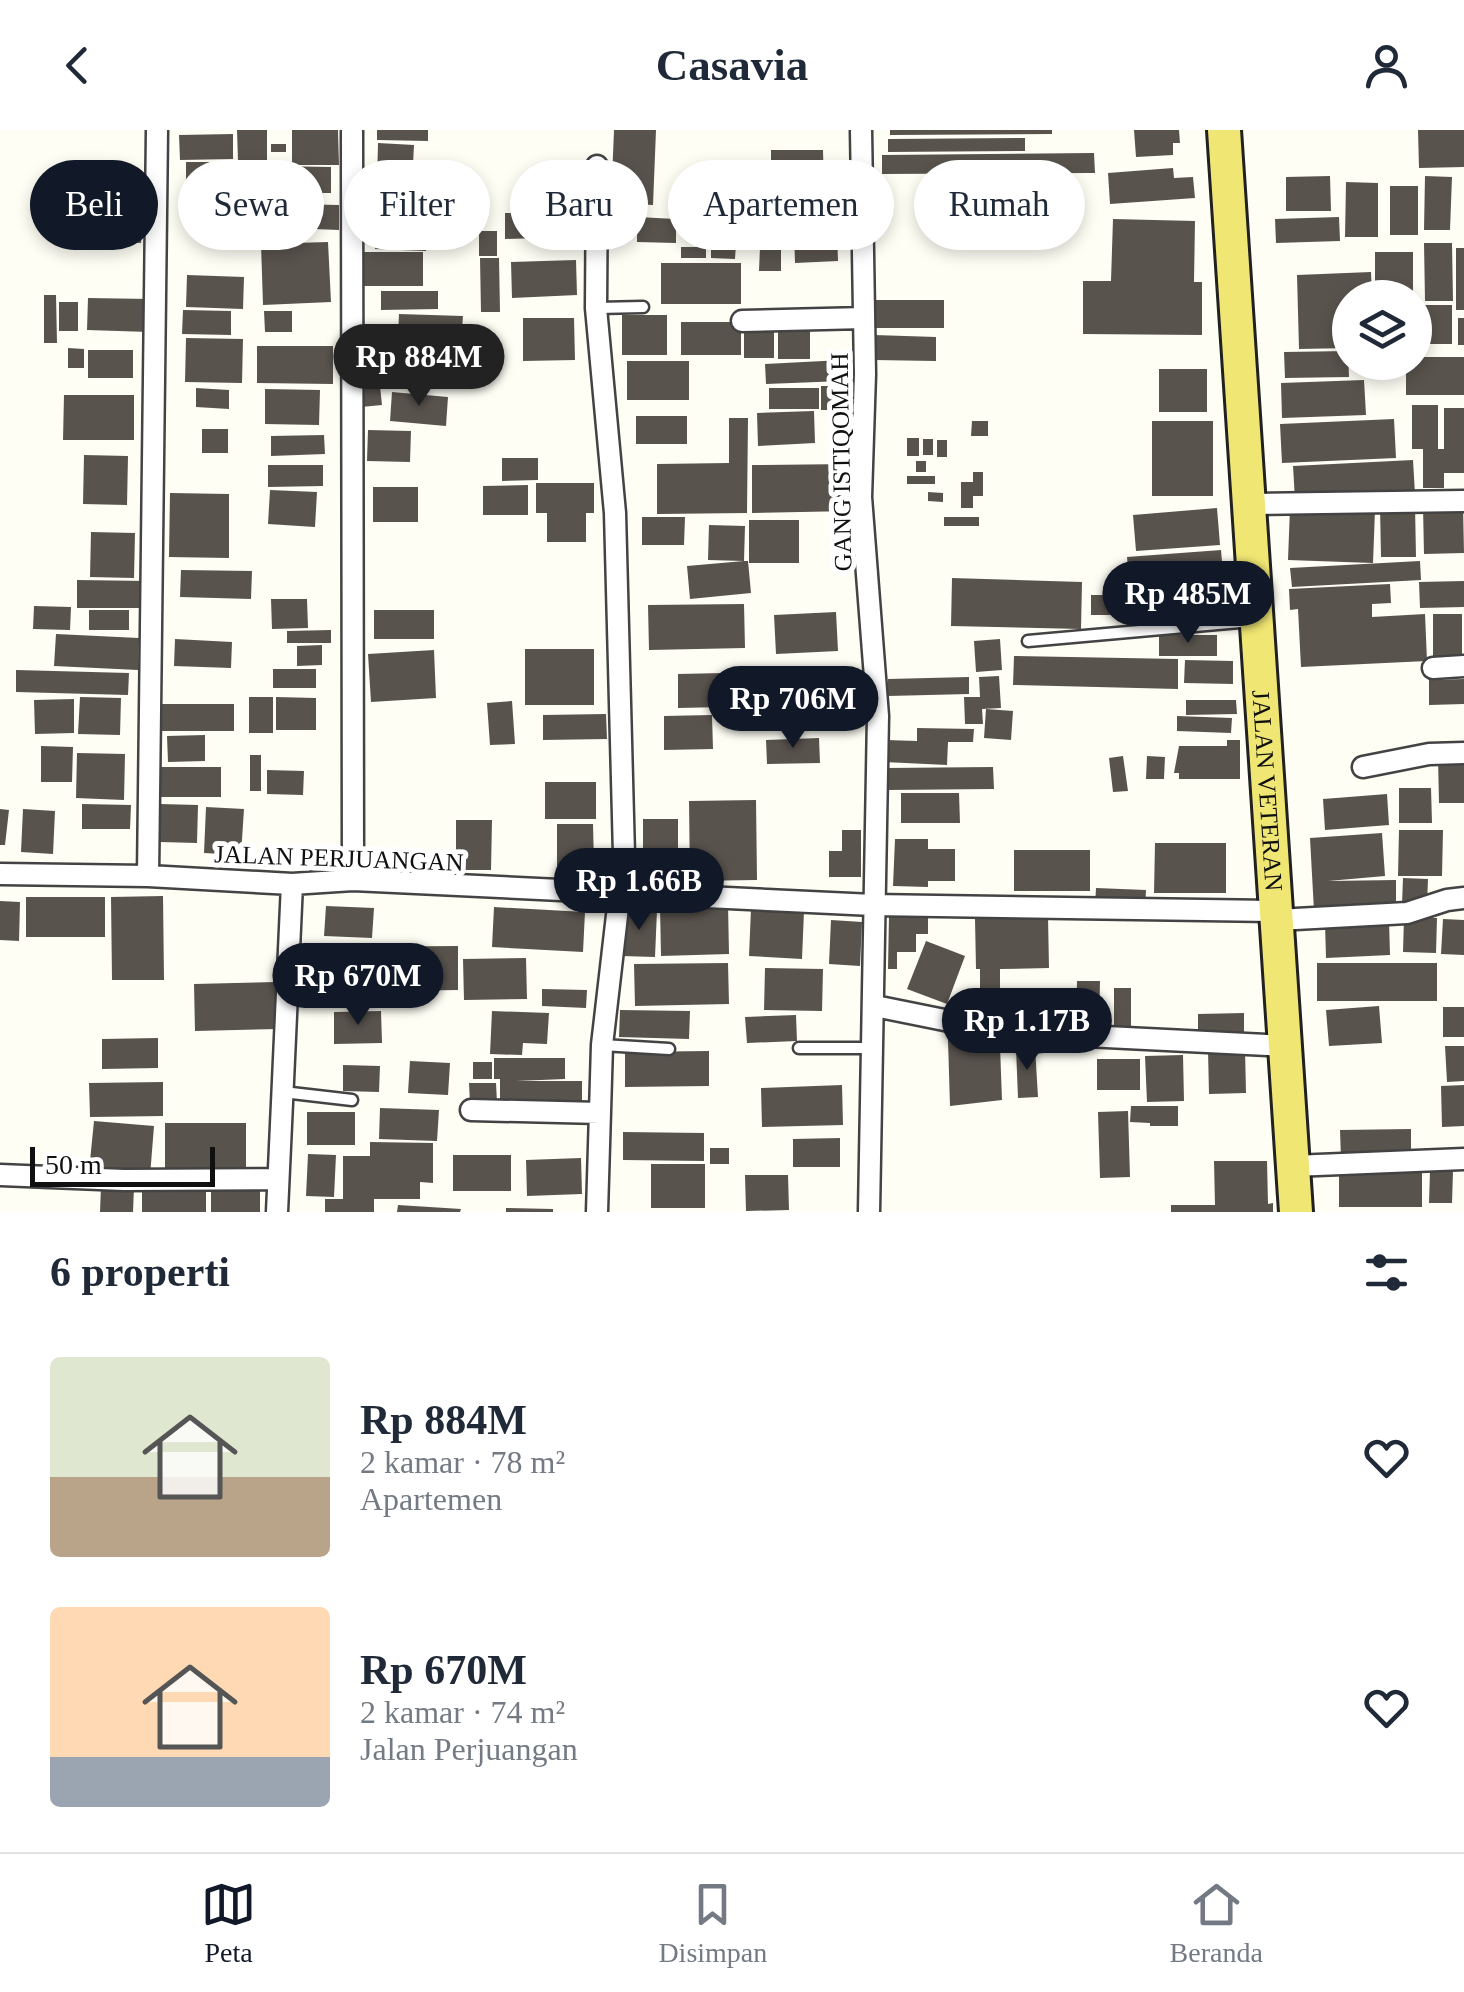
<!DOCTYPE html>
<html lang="id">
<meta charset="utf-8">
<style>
:root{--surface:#fff;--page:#f2f2f3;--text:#1f2937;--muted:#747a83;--line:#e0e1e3;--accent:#111827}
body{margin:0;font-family:Georgia,serif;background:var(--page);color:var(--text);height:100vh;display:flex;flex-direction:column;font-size:38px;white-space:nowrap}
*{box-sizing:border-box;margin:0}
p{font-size:32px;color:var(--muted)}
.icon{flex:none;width:55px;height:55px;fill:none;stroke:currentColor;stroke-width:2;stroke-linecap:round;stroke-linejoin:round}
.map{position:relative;height:1082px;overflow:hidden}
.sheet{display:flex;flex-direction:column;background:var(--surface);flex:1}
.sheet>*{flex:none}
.top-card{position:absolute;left:30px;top:30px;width:1405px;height:90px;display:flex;gap:20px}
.buttons{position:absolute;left:1332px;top:150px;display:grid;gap:20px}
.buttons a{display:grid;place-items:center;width:100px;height:100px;border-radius:50%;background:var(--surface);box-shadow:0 5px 15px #0003;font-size:50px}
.scale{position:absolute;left:30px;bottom:25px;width:185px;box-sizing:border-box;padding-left:10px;border:5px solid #101010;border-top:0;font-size:28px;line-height:35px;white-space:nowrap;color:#101010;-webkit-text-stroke:8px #fff;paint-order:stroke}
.price{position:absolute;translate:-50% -85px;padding:0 22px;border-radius:35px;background:var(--accent);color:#fff;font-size:32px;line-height:65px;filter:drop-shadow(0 2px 5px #0008)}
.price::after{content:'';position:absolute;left:50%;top:60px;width:30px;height:22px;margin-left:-15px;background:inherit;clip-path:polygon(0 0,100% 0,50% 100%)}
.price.current{background:#222;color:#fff}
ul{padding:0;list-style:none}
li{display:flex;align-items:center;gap:30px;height:250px;padding:0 50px}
li span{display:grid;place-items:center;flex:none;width:280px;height:200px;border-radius:10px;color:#555}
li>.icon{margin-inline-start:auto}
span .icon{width:120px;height:120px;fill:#fffc;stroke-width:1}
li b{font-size:42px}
h2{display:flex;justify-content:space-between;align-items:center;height:120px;padding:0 50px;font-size:42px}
.tag{padding:0 35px;border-radius:45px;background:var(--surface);box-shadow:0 5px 15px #0003;font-size:35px;line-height:90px}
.tag.current{background:var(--accent);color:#fff}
header{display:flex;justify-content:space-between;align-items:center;height:130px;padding:0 50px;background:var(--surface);font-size:45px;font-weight:600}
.tab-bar{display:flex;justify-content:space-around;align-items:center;height:140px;border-top:2px solid var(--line);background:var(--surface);font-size:28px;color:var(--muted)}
.tab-bar a{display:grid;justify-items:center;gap:5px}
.tab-bar .current{color:var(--accent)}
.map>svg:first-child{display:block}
.building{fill:#59534d}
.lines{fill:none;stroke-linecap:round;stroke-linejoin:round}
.lane-casing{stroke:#434343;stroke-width:15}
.street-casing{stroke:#434343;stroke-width:25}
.primary-casing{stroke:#212121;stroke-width:38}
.lane{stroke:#fff;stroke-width:10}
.street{stroke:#fff;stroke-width:20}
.primary{stroke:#f0e673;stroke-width:32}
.labels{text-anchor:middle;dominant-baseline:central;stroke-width:10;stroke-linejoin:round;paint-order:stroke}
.street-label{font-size:25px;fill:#101010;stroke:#fff}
</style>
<header><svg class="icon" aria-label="back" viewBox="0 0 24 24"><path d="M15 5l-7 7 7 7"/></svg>Casavia<svg class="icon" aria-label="person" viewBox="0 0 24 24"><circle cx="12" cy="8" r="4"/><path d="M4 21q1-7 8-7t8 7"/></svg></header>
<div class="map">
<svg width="1464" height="1082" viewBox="0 0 1464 1082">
<rect width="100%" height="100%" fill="#fefef5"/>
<path class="building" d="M237,0H267V31H238Z
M292,0H338L339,35H292Z
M377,0H428V11L377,10Z
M614,0H656L653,75L611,73Z
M890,0H1052V4L890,5Z
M1134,0H1179L1180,13H1173V25L1136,27Z
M1418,0H1464V37L1419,38Z
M233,4V29L180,30L179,5Z
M1025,8V21L888,22V9Z
M378,13L414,15L412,55L377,54Z
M271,14H286V22H271Z
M771,20H823L824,58L771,59Z
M1094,23L1095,43L882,44V25Z
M186,32H228V59H186Z
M231,36H238V56H231Z
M275,36L331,37V63H275Z
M1173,38L1174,48L1193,47L1195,68L1110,74L1108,43Z
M1330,46L1331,81H1286V47Z
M1425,46L1452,47L1450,100H1424Z
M1346,52L1378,53V107H1345Z
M1390,56H1418V105H1390Z
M187,60H221V70H187Z
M97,63L122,65L121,88L95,87Z
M125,64L142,65L141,89L124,88Z
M377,71L428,73L426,121L375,119Z
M288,74L339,75V100L287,98Z
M505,83H538V108L505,109Z
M637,87L676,89V113L637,112Z
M1339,87L1340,111L1276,113L1275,89Z
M95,88L143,91L141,113L94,110Z
M1113,89L1195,91L1194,152H1202V205L1083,204V151H1111Z
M737,90L778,91V114L736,112Z
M837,99L838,131L795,133L794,101Z
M479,101H497V126H479Z
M328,112L331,172L263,175L261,114Z
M711,113L736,114L735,129L711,128Z
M1424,113H1452L1453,171H1425Z
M681,117H706V128H681Z
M760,117L781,118V141H759Z
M1456,118H1464V180H1456Z
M362,122H423V156H363Z
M1375,122H1413V168H1375Z
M480,128H499L500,182H481Z
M576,130L577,165L512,168L511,132Z
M661,133H741V174H661Z
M1371,142L1372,168H1350V218L1299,219L1297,145Z
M187,145L244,147L243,179L186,177Z
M381,161H438V179L381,180Z
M44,165H56L57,213H44Z
M88,168L150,169L149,202L87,200Z
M875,170H944V198H875Z
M59,172H78V201H59Z
M1415,175H1452V214H1415Z
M183,180L231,181V205L182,204Z
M264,181H292V202H265Z
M399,184L463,186L459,237L435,235L436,207L398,206Z
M622,185H667V225H622Z
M523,188H574L575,230L523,231Z
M1458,188H1464V215H1458Z
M681,192H741V225H681Z
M778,192L810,193V229H778Z
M744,197H774V228H744Z
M874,205L936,207V231L874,230Z
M186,208L243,209L242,253L185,252Z
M257,216H333V254L257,253Z
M68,218L84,219V238H68Z
M88,220H133V248H88Z
M1348,221L1349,247L1285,248L1284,222Z
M1415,227H1464V265H1406V232H1415Z
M843,230V251L766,254L765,234Z
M627,231H689V270H627Z
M1159,239H1207V282H1159Z
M1364,250L1366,285L1282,288L1281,253Z
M380,256L382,275L361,277L360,258Z
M821,256H838V280H821Z
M196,258L229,260V279L196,277Z
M769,258H819V279H769Z
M265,259L320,260L319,295L265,294Z
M392,262L448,267L446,296L390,291Z
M64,265H134V310H63Z
M1412,275H1438V319H1444V278H1464V343H1444V358H1423V319H1412Z
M814,281L815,313L758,316L757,283Z
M636,286H687V314H636Z
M729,288H748L747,383L657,384V334L729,333Z
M1394,289L1396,328L1282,333L1280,294Z
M972,291H988V306H971Z
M1152,291H1213V366H1152Z
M202,299H228V323H202Z
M368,300L411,301L410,332L367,331Z
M324,305L325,324L271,326V306Z
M907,308H919V326H907Z
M923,309H933V325H923Z
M937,310H947V327H937Z
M84,325L128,326L127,375L83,374Z
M502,328H538V350L502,351Z
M1413,330L1415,364L1295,370L1293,336Z
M916,331H926V342H916Z
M851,334L852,381L752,383V335Z
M268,335H323V356L268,357Z
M973,342H983V366H973V378H961V352H973Z
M907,346H935V354H907Z
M536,353H594V383H586V412H547V383H536Z
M528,355V385H483V356Z
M373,357H418V392H373Z
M270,360L317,362L315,397L268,394Z
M928,362L943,363V372L928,371Z
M170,363L229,364V428L169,427Z
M1463,374L1464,423L1424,424L1423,376Z
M1415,375L1416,427H1381L1380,376Z
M1217,378L1220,415L1136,421L1133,385Z
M1290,378L1375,380L1373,433L1288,430Z
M642,387H685L684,415H642Z
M944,387H979V396H944Z
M749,390H799V433H749Z
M709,395L745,396L744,431H748L751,463L690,469L687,436L744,431L708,430Z
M91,402L135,403L134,448L90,447Z
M1221,420L1224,455L1130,461L1127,427Z
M1420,431L1421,450L1292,457L1290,438Z
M181,440L252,441L251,469L180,467Z
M952,448L1082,452L1081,499L951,496Z
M77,450L148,451V478H77Z
M1464,451V477L1420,478L1419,452Z
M1390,454L1391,473L1372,474V487L1425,484L1427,531L1301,537L1298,479L1290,480L1289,459Z
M1091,465H1166V485H1091Z
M271,469H307L308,498L272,499Z
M744,474L745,518L649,520L648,475Z
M34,476L71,477L70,500L33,499Z
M89,480H129V500H89Z
M374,480H434V509H374Z
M836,482L838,521L776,524L774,485Z
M1433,484H1462V531H1433Z
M331,500V513H287V501Z
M56,504L139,508L138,540L54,536Z
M1159,505H1217V526H1159Z
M175,509L232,512L231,538L174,536Z
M1000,509L1002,540L976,542L974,511Z
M322,515V535L297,536V516Z
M525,519H594V575H525Z
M434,520L436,568L371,572L368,524Z
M1014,526L1178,529V559L1013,555Z
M1185,530L1233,531V554L1184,553Z
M755,536H788V578L755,579Z
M273,539H316V558H273Z
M16,540L129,543L128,565L16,562Z
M724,543V577L678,578V544Z
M999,546L1001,578L982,579L983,594H965L964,567H980L979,547Z
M969,547V564L888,566V549Z
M1464,549V574L1429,575V550Z
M796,551L835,552V574L795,573Z
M80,567L121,568L120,605L78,604Z
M249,567H273V603H249Z
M276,567L316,568V600H276Z
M74,569V603L35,604L34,570Z
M1186,570H1236L1237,584L1186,585Z
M512,571L515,614L490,615L487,573Z
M158,574H234V601H158Z
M986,579L1013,581L1011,610L984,608Z
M606,584L607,609L543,610V585Z
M712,585L713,619L664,620V586Z
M1177,586L1232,588L1231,603L1177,601Z
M917,598L974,599L973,612H948L947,635L884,632L886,610L917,611Z
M205,605V631L168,632L167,606Z
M819,608L820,633L767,634L766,610Z
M1227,610H1240V649H1179V643H1174L1179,616H1227Z
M41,616L73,617L72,652H41Z
M77,623L125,624L124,670L76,668Z
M250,625H261V661H250Z
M1123,626L1128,661L1113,662L1109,628Z
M1147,626L1165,627L1164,649H1146Z
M1438,627H1464V673H1439Z
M157,637H221V667H157Z
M993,637L994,659L886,660V638Z
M267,640L304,641L303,665L267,664Z
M545,652H596V689H545Z
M1399,658H1431L1432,693H1399Z
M901,663H959L960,693H901Z
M1387,664L1389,695L1325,700L1323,669Z
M756,670L757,750L690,751L689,671Z
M82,674L131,675L130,699H82Z
M160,674L198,675L197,713L160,712Z
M206,677L244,679L241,725L204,723Z
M0,679L9,680L5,715H0Z
M23,679L55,681L53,724L21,722Z
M643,689H678V724H643Z
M456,690H492L491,740H456Z
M557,694H593L594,735L557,736Z
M842,700H861V747H829V721H842Z
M1399,700H1443L1442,746H1398Z
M1382,703L1385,746L1328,751L1396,750V779L1314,781L1310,708Z
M895,709H928V719H955V751H928V757L893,756Z
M1155,713H1226V763H1154Z
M1014,720H1090V761H1014Z
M1403,748L1428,749L1427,775L1402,774Z
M1096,758L1146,760L1145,779L1095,777Z
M163,766L164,850H112L111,767Z
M26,767H105V807H26Z
M0,771L20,772L19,811L0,810Z
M728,774L729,824L661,826L660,776Z
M326,776L374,778L372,808L324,806Z
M494,777L585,782L583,822L492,817Z
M623,779L657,780L655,827L622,826Z
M751,779L804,781L802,829L749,826Z
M889,785H928V804H916V822H897V839H888Z
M1048,787L1049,838L1000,839V860H980V839H976L975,789Z
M1404,787L1437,788L1436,823L1403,822Z
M1443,789L1464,790V825L1441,824Z
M831,790L862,792L860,836L829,834Z
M1389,790L1390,825L1326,828L1325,793Z
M926,811L965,826L947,874L907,859Z
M458,816V860L327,862L326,817Z
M526,828L527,869L464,870L463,829Z
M728,833L729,874L635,876L634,834Z
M1317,833H1437V871H1317Z
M765,838L823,839L822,881L764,880Z
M1077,851H1100L1099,899L1076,898Z
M277,852L278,899L195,901L194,854Z
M1114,858H1131V898H1114Z
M542,859L587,860L586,878L542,876Z
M1379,876L1382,913L1329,916L1326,880Z
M1443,877H1464V907H1443Z
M620,880L690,881L689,909L619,907Z
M381,881L382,913L334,914V882Z
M492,881L549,883L547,914L523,913L522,925L490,924Z
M1244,883V903L1198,904V884Z
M796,885L797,911L747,913L745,887Z
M158,908V938L102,939V909Z
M973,909V916H1000L1002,970L950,976L948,910Z
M1445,916H1464V951L1447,952Z
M1035,917L1038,967L1018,968L1016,918Z
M1245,919L1246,963L1209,964L1208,920Z
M709,921V956L625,957V922Z
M1183,925L1184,971L1147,972L1145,926Z
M494,928H565V949L516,951H582V976L500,975V949H494Z
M1097,929H1140V960H1097Z
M410,931L450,933L448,965L408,963Z
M473,932H492V949H473Z
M343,935L380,936L379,962L343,961Z
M163,952V986L90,987L89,953Z
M469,953H496L497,973L470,974Z
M842,955L843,995L762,997L761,958Z
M1464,955V996L1442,997L1441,956Z
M1131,976H1178V996H1150V993L1130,992Z
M380,978L439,980L437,1011L379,1009Z
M1128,981L1130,1047L1100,1048L1098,982Z
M307,982H355V1015H307Z
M94,991L154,996L150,1046L89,1041Z
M165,993H246V1040H165Z
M1411,999V1027L1341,1029L1340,1000Z
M623,1002L704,1003V1031L623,1030Z
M840,1008V1037H793V1009Z
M370,1012L433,1013V1053L420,1052V1069H374V1082H325V1069H343V1026H370Z
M710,1018H729V1034H710Z
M308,1024L336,1025L334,1067L306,1066Z
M453,1025H511V1061H453Z
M581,1028L582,1064L527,1066L526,1030Z
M1214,1031H1267L1268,1074L1273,1073V1082H1171V1075H1215Z
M651,1034H705V1078H651Z
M1339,1041H1422V1077H1339Z
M1430,1041L1453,1042L1452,1073H1429Z
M745,1045H788L789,1080L746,1081Z
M101,1056L134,1057L133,1082H100Z
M142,1058H206V1082H142Z
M211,1059H260V1082H211Z
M398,1075L461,1079L460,1082H397Z
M506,1078L553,1079V1082H506Z"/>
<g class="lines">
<defs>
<path id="lane" d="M597,178L643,177
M1028,511L1251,491
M602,915L669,919
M799,918H873
M283,962L352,970"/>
<path id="street" d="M352,0L353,750
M861,0L865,244L861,367L878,586L869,1082
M742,191L864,188
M1249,374L1464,371
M1433,538L1464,536
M1363,637L1429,624L1464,623
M0,744L148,746L292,754L353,750L873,775L1276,781
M148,746L157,0
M1277,790L1407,783L1447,770L1464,768
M875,876L969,895L988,905L1028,912L1086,906L1285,916
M471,980L600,983
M1293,1036L1464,1029
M0,1045L124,1050L277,1049
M277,1082L292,754
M597,1082L602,915L624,725L615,383L596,178L597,36"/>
<g id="primary">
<path id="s1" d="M1224,0L1296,1082"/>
</g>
</defs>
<use href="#lane" class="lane-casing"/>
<use href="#street" class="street-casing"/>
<use href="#primary" class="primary-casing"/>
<use href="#lane" class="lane"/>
<use href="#street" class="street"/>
<use href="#primary" class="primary"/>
</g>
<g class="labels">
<g class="street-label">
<text transform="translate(841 332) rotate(-91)">GANG ISTIQOMAH</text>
<text stroke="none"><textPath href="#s1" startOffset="662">JALAN VETERAN</textPath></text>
<text transform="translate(339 728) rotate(2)">JALAN PERJUANGAN</text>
</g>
</g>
</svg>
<div class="buttons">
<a><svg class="icon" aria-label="layers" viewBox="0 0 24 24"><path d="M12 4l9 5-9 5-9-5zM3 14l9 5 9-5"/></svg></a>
</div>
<div class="scale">50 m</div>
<b class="price current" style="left:419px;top:279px">Rp 884M</b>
<b class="price" style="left:1188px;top:516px">Rp 485M</b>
<b class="price" style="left:793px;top:621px">Rp 706M</b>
<b class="price" style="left:639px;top:803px">Rp 1.66B</b>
<b class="price" style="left:358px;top:898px">Rp 670M</b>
<b class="price" style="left:1027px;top:943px">Rp 1.17B</b>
<div class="top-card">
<a class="tag current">Beli</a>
<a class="tag">Sewa</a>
<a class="tag">Filter</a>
<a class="tag">Baru</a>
<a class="tag">Apartemen</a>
<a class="tag">Rumah</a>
</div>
</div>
<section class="sheet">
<h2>6 properti<svg class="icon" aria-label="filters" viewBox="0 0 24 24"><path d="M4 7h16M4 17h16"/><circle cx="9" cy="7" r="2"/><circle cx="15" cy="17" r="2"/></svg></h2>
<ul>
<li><span style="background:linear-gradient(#dfe7d0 60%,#b9a48a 0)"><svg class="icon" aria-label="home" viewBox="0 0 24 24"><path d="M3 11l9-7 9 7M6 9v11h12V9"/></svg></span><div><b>Rp 884M</b><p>2 kamar · 78 m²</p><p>Apartemen</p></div><svg class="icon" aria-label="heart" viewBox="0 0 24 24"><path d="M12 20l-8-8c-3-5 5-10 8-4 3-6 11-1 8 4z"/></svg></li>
<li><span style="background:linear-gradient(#ffd9b3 75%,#9aa5b1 0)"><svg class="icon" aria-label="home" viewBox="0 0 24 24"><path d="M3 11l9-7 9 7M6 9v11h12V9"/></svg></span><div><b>Rp 670M</b><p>2 kamar · 74 m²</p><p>Jalan Perjuangan</p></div><svg class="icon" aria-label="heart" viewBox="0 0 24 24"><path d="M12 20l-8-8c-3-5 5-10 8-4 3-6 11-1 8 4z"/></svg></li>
</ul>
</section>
<nav class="tab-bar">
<a class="current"><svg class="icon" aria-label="map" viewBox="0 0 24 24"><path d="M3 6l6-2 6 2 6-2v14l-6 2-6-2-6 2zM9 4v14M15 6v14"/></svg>Peta</a>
<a><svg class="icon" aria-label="saved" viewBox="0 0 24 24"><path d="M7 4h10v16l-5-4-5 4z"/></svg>Disimpan</a>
<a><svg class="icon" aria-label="home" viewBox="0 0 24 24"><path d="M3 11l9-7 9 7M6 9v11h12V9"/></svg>Beranda</a>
</nav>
